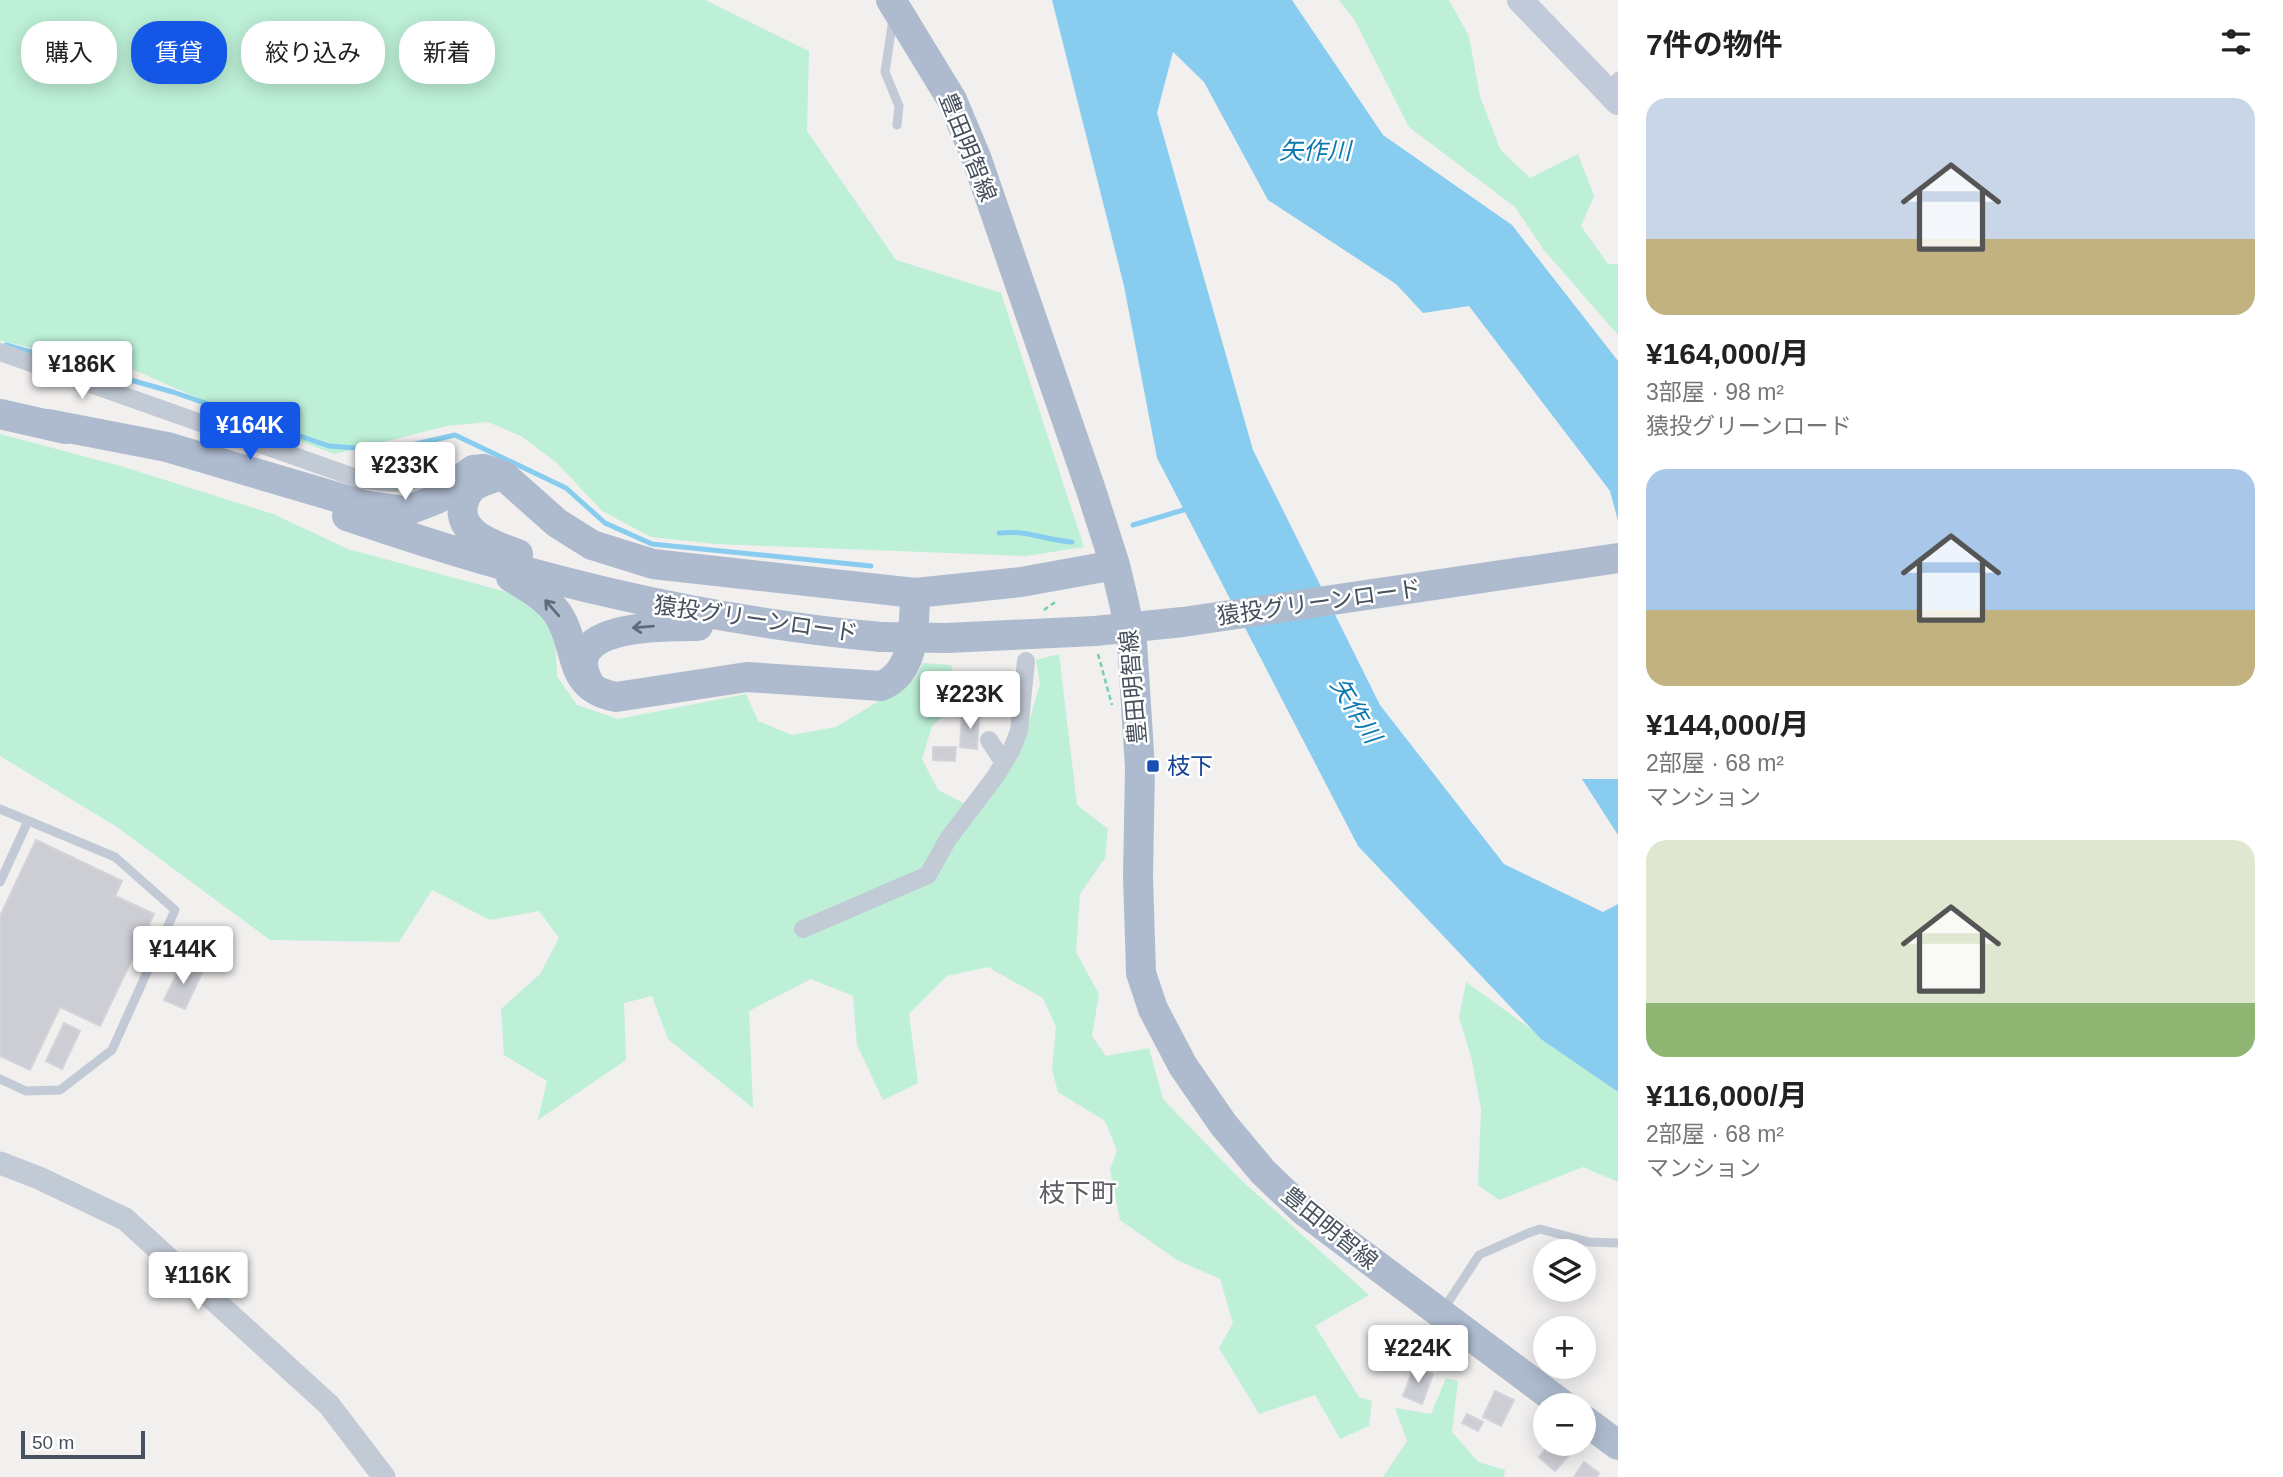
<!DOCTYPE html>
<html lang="ja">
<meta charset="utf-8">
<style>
:root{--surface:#fff;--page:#f6f6f6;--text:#222;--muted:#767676;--accent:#1457e7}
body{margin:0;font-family:Helvetica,"Noto Sans JP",sans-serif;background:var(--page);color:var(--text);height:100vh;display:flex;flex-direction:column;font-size:26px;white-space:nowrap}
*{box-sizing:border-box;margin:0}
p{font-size:23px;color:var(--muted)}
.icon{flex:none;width:38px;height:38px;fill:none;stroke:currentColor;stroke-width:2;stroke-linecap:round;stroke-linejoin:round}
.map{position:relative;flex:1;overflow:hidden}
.side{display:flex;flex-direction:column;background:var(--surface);width:665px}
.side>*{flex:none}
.top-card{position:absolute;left:21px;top:21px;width:665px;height:63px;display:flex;gap:14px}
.buttons{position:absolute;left:1533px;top:1239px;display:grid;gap:14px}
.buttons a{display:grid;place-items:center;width:63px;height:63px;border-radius:50%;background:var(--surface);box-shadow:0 4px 18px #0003;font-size:35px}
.scale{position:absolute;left:21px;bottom:18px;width:124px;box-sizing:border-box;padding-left:7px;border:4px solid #47505d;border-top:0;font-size:19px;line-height:24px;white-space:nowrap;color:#47505d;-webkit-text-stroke:5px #fff;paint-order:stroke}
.price{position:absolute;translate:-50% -60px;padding:0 16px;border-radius:7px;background:#fff;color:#222;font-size:23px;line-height:46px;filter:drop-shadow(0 2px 4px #0008)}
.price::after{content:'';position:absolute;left:50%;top:42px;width:21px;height:16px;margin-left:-10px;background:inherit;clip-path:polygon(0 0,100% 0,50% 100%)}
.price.on{background:var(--accent);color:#fff}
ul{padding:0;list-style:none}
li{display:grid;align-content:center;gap:14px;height:371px;padding:0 28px}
li span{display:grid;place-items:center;height:217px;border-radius:21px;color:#555}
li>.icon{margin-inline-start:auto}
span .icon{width:126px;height:126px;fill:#fffc;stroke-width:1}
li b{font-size:30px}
h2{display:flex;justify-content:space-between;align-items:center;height:84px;padding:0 28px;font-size:30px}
.chip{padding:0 24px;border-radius:28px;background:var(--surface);box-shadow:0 4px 18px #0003;font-size:24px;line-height:63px}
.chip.on{background:var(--accent);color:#fff}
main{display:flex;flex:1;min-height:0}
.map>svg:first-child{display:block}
.green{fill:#bdf0d7}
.water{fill:#88cdef}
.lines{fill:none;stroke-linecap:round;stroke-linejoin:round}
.stream{stroke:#88cdef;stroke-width:5}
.building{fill:#ccced4;stroke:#d3d4db;stroke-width:2}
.path{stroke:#73cfad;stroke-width:2.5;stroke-dasharray:5 3.5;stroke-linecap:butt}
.service{stroke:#c2cad5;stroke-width:9}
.minor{stroke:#c2cad5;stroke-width:18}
.tertiary{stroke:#c2cad5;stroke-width:23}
.secondary{stroke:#c1cad9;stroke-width:26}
.primary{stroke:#aebbcf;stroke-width:30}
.primary-bridge{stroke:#aebbcf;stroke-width:30}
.oneway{stroke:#616b7a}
.transit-dot{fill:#1a4fb4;stroke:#fff;stroke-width:2.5}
.labels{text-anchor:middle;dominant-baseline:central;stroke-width:5;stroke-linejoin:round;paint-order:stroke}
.street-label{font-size:23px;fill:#47505d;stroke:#fff}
.transit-label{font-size:23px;fill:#164399;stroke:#fff;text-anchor:start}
.water-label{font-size:24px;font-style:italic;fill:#0878af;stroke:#fff}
.quarter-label{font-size:26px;fill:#5c5e64;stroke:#fff}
</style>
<main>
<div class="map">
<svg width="1618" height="1477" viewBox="0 0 1618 1477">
<rect width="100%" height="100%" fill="#f2efef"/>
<path class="green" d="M0,0H705L809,51L807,131L896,260L1001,293L1084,547L1026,556L715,544L651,537L602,511L557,463L521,436L488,422L447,426L335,454L271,431L130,368L0,341Z
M1339,0H1449L1469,36L1480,96L1500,149L1530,178L1578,154L1594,196L1581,226L1608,264H1618V335L1543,249L1515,207L1409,127L1354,19Z
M0,434L124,467L273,514L348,549L514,594L538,606L555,629L557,676L577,705L618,719L746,694L758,721L792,735L836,727L915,679L923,663L951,665L962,700L932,726L922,759L938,790L979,811L1019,756L1040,684L1036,660L1059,654L1077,805L1108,829L1105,858L1080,894L1076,952L1099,994L1092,1036L1106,1056L1149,1048L1163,1099L1241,1180L1369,1295L1315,1326L1359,1397L1372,1401L1369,1426L1340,1439L1315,1395L1259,1414L1219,1348L1233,1323L1220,1279L1177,1260L1120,1220L1110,1169L1117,1151L1105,1121L1058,1092L1052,1069L1056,1027L1043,998L988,967L947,976L909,1014L918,1083L883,1100L857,1045L853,996L811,979L749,1011L753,1108L668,1039L652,996L624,1003L626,1060L538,1120L547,1081L504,1055L501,1009L540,974L559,938L539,911L490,920L432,890L399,942L270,940L117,827L0,756Z
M1466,982L1618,1092V1182L1583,1167L1499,1200L1478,1185L1481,1109L1471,1056L1459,1018Z
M1446,1378L1458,1381L1452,1432L1478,1462L1505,1470L1504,1477H1383L1407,1441L1395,1408L1431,1414Z"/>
<path class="water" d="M1052,0H1292L1383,135L1512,225L1618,361V521L1610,491L1469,306L1423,313L1396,284L1268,200L1204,82L1173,52L1157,113L1253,450L1380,705L1504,864L1603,912L1618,904V1092L1541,1039L1358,846L1157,458L1124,286Z
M1582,779H1618V835Z"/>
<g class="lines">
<path class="stream" d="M6,345L173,392L329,446L370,449L411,445L455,435L566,488L605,523L652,544L871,566
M1133,525L1190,508
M999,533C1030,530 1043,540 1072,542"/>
</g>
<path class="building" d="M962,713L979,714L977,749L960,747Z
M933,747H956L955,761L933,760Z
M36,840L122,881L115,896L154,914L100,1026L60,1007L30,1070L0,1056V916Z
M182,963L202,973L185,1009L164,1000Z
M64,1023L80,1031L62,1069L46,1061Z
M1414,1367L1433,1374L1422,1404L1403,1396Z
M1495,1391L1514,1400L1501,1426L1483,1417Z
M1467,1414L1483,1422L1478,1431L1462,1423Z
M1550,1444H1560L1571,1453L1555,1471L1539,1457Z
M1584,1462L1599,1473L1597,1477H1574Z"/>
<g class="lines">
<path class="path" d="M1044,610L1058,600
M1098,654L1112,705"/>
<path class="service" d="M893,19L885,72L899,106L897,125
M1606,87L1618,76
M0,809L115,857L175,910L112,1050L60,1090L26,1091L0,1079
M0,882L28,821
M1443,1310L1479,1255L1526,1234L1540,1229L1589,1242L1618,1243"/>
<path class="minor" d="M0,352L359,479L392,483L467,471
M989,740L1004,763
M803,929L928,875L948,839L995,777L1011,751L1019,731L1026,661"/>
<path class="tertiary" d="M0,1163L39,1178L125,1219L329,1405L384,1477"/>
<path class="secondary" d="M1520,0L1618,102"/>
<path class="primary" d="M891,0L952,100L976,157L1091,490L1115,565L1124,603L1132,642L1140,768L1138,876L1141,973L1153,1009L1183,1066L1223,1124L1263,1172L1304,1211L1563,1405
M0,414L66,429
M48,424L167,447L363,505L406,511L437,499L473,470L484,469L504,476L557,523L592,545L653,564L915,593L1021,582L1115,565
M490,479C479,482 469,487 465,498C452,533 493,545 518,554
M347,516C524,577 695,620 881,637
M511,577C528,587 547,598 558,614C580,648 566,688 616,697L747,677L881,686C916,672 914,626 915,593
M946,638L1095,631
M589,683C556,623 669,626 698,626
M1584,1420L1618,1445"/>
<path class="primary-bridge" d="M1095,631L1183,622L1618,558
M881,637L946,638"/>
</g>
<defs><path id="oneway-shaft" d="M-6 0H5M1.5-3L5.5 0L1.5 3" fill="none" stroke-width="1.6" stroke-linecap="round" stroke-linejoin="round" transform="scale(1.75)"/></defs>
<g class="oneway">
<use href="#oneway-shaft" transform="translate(552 608) rotate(-131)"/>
<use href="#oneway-shaft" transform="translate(643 627) rotate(175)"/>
</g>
<rect class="transit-dot" x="1146" y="759" width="14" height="14" rx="3.5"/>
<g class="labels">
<g class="street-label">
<text transform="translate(968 147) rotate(68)">豊田明智線</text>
<text transform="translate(1319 602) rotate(-8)">猿投グリーンロード</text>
<text transform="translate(756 619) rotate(8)">猿投グリーンロード</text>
<text transform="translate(1133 687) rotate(-95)">豊田明智線</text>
<text transform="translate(1330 1228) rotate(39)">豊田明智線</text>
</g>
<g class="transit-label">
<text x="1167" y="766">枝下</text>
</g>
<g class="water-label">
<text x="1315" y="150">矢作川</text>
<text transform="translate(1356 710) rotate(58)">矢作川</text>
</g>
<g class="quarter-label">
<text x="1078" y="1193">枝下町</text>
</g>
</g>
</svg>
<div class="buttons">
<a><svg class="icon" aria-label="layers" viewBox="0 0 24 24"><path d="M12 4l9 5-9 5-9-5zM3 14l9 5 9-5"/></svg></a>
<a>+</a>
<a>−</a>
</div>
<div class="scale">50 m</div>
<b class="price" style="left:82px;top:401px">¥186K</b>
<b class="price on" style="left:250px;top:462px">¥164K</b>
<b class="price" style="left:405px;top:502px">¥233K</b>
<b class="price" style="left:970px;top:731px">¥223K</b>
<b class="price" style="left:183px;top:986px">¥144K</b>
<b class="price" style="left:198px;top:1312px">¥116K</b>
<b class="price" style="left:1418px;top:1385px">¥224K</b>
<div class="top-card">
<a class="chip">購入</a>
<a class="chip on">賃貸</a>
<a class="chip">絞り込み</a>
<a class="chip">新着</a>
</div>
</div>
<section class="side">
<h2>7件の物件<svg class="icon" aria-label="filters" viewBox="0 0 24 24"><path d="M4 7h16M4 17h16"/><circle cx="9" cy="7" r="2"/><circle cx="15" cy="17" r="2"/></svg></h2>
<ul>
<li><span style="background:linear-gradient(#c9d6e8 65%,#c2b280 0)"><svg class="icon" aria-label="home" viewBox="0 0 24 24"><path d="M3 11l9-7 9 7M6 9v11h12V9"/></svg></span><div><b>¥164,000/月</b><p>3部屋 · 98 m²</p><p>猿投グリーンロード</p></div></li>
<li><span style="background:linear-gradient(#a9c7e8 65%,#c2b280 0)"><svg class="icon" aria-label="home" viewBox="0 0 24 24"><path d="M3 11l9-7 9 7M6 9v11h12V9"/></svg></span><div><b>¥144,000/月</b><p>2部屋 · 68 m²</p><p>マンション</p></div></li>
<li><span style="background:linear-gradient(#dfe7d0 75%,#8fb573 0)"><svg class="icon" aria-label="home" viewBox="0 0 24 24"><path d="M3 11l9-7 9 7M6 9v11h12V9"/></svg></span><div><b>¥116,000/月</b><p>2部屋 · 68 m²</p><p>マンション</p></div></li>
</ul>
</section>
</main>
